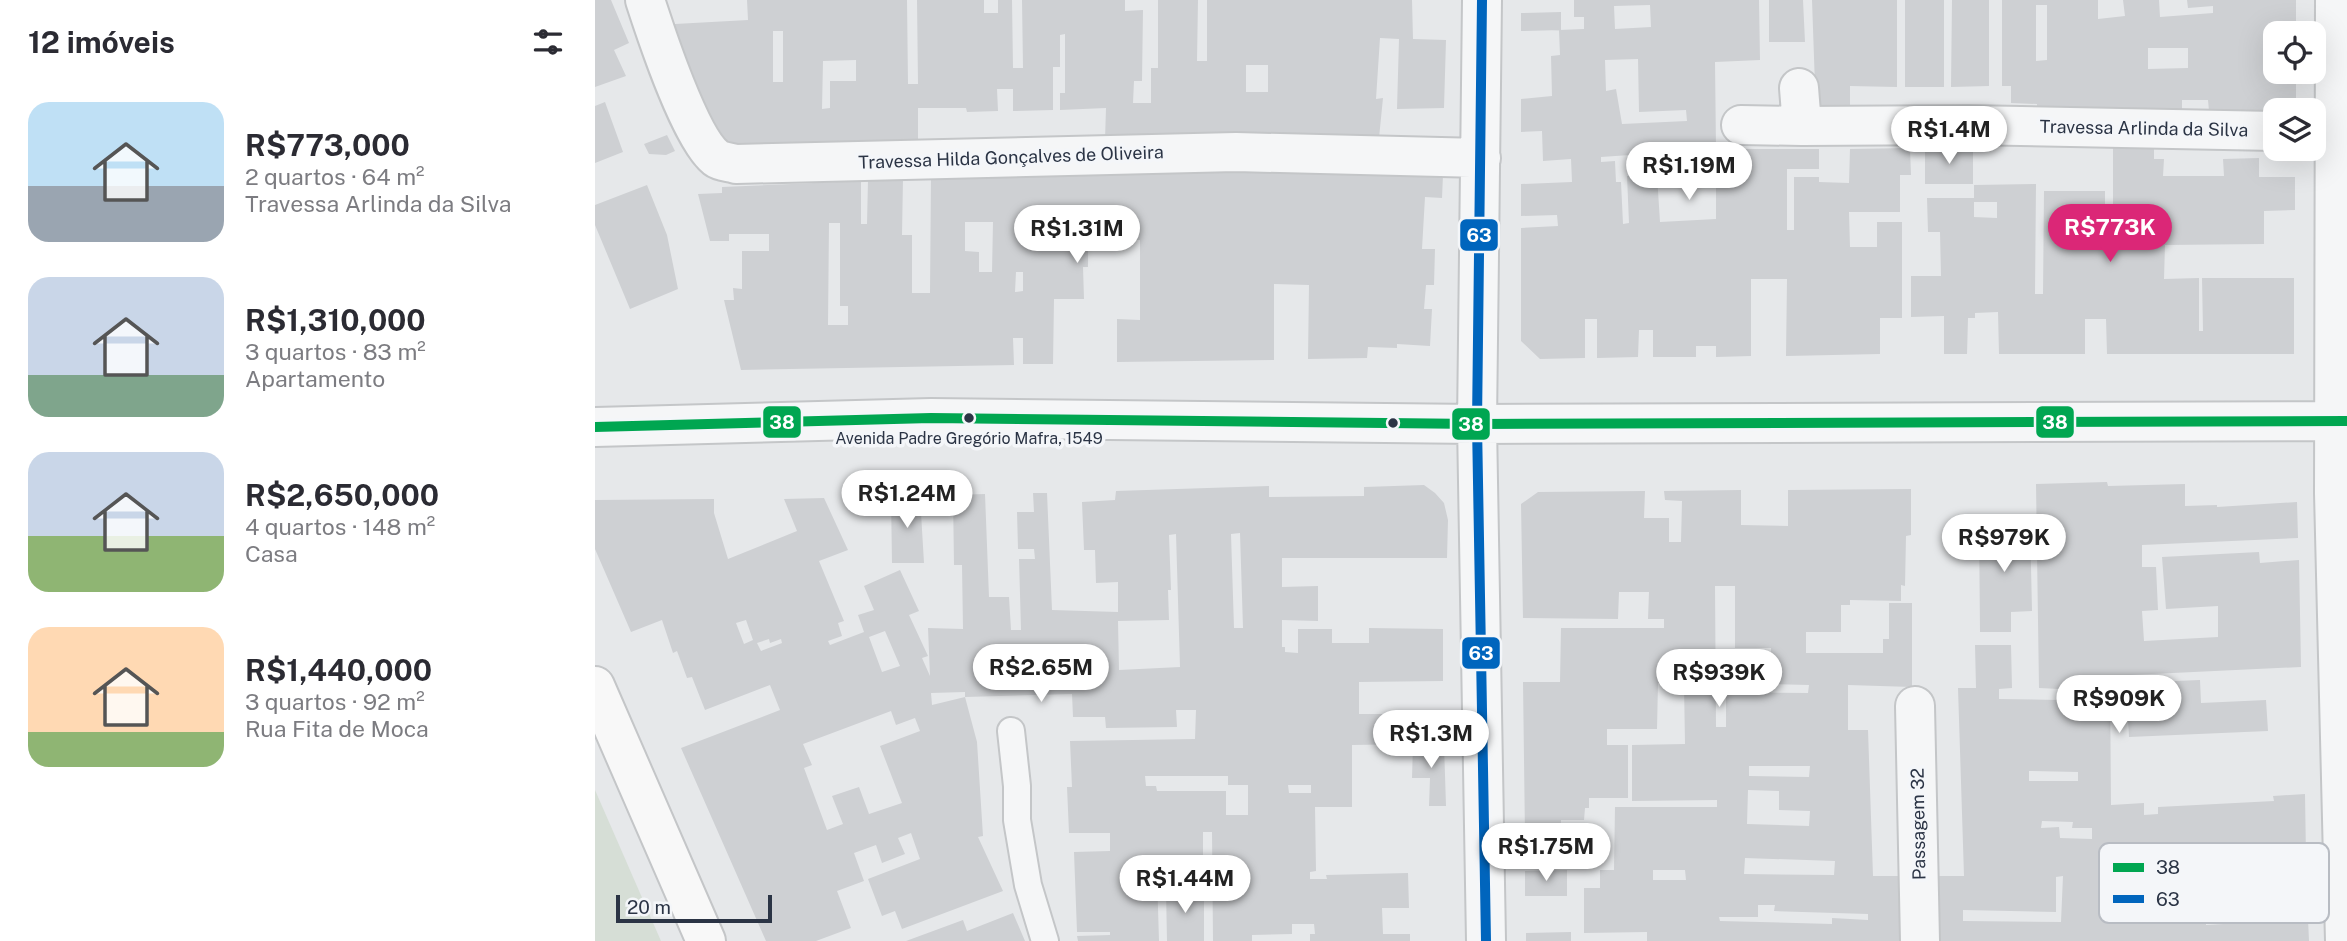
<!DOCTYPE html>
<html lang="pt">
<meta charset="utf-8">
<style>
:root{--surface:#fff;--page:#f7f7f7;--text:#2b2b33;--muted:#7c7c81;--accent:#db2777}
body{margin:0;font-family:"Public Sans",sans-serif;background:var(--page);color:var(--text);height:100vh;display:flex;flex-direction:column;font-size:26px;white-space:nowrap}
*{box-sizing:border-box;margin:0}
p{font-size:23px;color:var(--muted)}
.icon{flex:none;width:38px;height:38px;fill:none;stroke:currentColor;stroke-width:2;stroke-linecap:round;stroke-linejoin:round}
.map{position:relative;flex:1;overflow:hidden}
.panel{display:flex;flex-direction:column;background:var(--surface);width:595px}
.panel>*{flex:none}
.buttons{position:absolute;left:1668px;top:21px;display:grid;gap:14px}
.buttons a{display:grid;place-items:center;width:63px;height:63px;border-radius:14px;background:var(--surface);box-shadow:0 7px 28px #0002;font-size:35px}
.scale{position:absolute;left:21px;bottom:18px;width:156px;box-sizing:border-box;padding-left:7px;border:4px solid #2b3445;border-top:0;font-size:19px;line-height:24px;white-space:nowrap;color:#2b3445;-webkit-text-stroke:5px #f4f6f9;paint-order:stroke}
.price{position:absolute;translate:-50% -60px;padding:0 16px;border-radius:24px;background:#fff;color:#222;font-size:23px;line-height:46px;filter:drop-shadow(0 2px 4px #0008)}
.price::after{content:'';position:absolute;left:50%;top:42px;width:21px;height:16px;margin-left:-10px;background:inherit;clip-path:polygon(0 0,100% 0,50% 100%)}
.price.on{background:var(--accent);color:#fff}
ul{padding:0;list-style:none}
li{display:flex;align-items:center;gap:21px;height:175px;padding:0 28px}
li span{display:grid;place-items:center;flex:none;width:196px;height:140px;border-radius:21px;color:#555}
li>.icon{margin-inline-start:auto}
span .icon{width:84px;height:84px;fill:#fffc;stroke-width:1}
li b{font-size:30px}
h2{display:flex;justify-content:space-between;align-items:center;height:84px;padding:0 28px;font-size:30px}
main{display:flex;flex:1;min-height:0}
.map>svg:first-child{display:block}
.green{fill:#d6ded6}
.building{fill:#ced0d3;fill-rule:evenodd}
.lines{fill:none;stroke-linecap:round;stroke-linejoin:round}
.service-casing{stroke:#c4c6c8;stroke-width:30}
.minor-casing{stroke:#c4c6c8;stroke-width:42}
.secondary-casing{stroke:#c4c6c8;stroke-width:42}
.service{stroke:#f5f6f7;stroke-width:26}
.minor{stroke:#f5f6f7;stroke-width:38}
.secondary{stroke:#f8f8f8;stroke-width:38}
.bus-1-casing{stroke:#f4f6f9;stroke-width:16}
.bus-2-casing{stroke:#f4f6f9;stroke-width:16}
.bus-1{stroke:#00a651;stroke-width:10}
.bus-2{stroke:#0065bd;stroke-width:10}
.bus-dot{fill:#2b3445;stroke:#f4f6f9;stroke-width:2.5}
.labels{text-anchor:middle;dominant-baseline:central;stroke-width:7;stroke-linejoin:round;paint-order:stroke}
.bus-label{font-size:16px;fill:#2b3445;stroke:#f4f6f9}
.street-label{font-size:18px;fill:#2b3445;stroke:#f4f6f9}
.key{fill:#f4f6f9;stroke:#b8bcc3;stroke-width:2}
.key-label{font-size:19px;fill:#2b3445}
.line-badge{stroke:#f4f6f9;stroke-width:2.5}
.badge-label{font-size:19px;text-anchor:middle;font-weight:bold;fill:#fff}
</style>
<main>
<section class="panel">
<h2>12 imóveis<svg class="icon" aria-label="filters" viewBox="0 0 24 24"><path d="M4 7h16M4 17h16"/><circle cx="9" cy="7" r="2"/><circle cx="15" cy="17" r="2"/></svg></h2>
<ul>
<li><span style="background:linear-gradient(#bfe0f5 60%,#9aa5b1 0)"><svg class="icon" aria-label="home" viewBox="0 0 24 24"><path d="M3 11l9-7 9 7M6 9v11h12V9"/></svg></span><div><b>R$773,000</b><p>2 quartos · 64 m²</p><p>Travessa Arlinda da Silva</p></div></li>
<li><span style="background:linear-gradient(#c9d6e8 70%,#7fa58c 0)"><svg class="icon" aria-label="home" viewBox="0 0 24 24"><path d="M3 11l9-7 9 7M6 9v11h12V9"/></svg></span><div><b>R$1,310,000</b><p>3 quartos · 83 m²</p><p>Apartamento</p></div></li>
<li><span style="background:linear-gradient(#c9d6e8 60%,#8fb573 0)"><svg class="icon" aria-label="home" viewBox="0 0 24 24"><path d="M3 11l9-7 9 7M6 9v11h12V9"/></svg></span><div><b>R$2,650,000</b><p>4 quartos · 148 m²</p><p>Casa</p></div></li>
<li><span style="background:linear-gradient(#ffd9b3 75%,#8fb573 0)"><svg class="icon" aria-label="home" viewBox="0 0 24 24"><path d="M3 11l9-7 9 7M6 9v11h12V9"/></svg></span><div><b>R$1,440,000</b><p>3 quartos · 92 m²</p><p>Rua Fita de Moca</p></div></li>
</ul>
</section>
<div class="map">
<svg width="1752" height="941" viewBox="0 0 1752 941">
<rect width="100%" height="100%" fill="#e6e8ea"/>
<path class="green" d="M0,790L66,941H0Z"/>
<path class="building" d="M0,0H16L34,43L19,50L31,76L0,87Z
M152,0H312L313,84H323L322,0H389V13H403V0H417L418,68H428L427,0H530V11L548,10L547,81H539L538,103H556V68H563V0H603L602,61H612V0H817L818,39L851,40L849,108L802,109L804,39L785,38L781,99L788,98L784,138L602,134V137L510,140L511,108L465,110V93H470V34L465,35V67H458V110L418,111V89H402L403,111L372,112L371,108H323V143L179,148L128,145L73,35L80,24L153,20ZM178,31H188V82H178ZM261,60V81H235V108L227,109L228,61ZM651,65H673V92H651Z
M979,0H1164L1165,60L1120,62L1121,149H1224V169H1192V230H1199V177H1224V182L1254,183L1255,149L1315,148L1316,175H1305V212H1254L1255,247H1282V222H1307V318H1285V354L1191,356L1192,279H1156V356L1121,357V346H1101V357H1058V330H1044L1043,357L1002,358V319H990V358L945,359L926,341V228L963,226L962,215L926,216V184L977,182L976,159L948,161L947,131L926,132V99L957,96L956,56L965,55L964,30L989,29V17H979ZM1055,5L1056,27L1020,29L1019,6ZM1043,59L1044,112L1091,110L1092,121L1027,124L1021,89L1011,91L1010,60ZM1121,149V219L1065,222L1062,175L1032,176L1034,223L1028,224L1026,182H1021L1020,161L1006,162V157Z
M1174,0H1208L1210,42H1174Z
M1217,0H1302V87L1255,86V113H1225L1220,86Z
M1310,0H1349V87H1310Z
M1357,0H1394V86L1356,87Z
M1407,0H1503V19L1530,16L1528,0H1564L1565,17L1618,13V6L1593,8L1592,0H1701V33H1680V72H1701V110L1614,111L1613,100H1587V112L1442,113V104L1416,103V86H1407ZM1441,5H1452V60L1441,61ZM1553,48H1593V68L1553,69Z
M966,12V30L926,31V13Z
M10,102L28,152L0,163V106Z
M72,135L80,151L71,155L54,154L49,144Z
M1559,147V159H1569L1568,176H1629L1628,159L1664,158V177H1700V210L1669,211V244L1570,245L1569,279L1604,278V331H1608L1607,278H1699V354H1512L1511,319H1490V354H1404L1403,312L1380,313V318H1373L1372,354H1349V316L1316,317V276H1346L1345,232H1333L1332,198H1379V185L1441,184L1440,294H1448L1449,191H1510V214H1518V148ZM1379,202H1402V218L1379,217Z
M1330,148H1378V184H1330Z
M646,166L848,175L847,198L830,197L827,249H840L839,285H831L829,309H837L835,346L802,344V348L773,347L772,358L713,359L714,285L679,284V360L522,362V319L545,320V240L523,239L522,211L493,213V267H488L489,299H459L458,364H428V338H418L419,365L146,370L129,300H139L138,288L147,289V251H174V234H134V241H115L103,194L127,193V187L266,181V224H272L273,180L308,178L307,235H317V293H335L336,176ZM370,222H398L397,272H384V252L370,251ZM234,223H245V306H253V325H233ZM421,272H428V291L420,292Z
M52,185L72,235L83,289L35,309L0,225V205Z
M1512,482L1513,486L1590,484V506L1622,505V507L1702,502L1703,538L1547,545V567H1561L1563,610L1547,611L1549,641L1623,637V606L1571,609L1567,557L1664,552L1665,563L1704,560L1706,667L1515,676L1516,805L1549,803V815L1563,814V807L1679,801L1678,796L1710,794L1711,857L1679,858L1681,904L1611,907V925L1713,919L1714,941H1336L1335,876H1369L1363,688H1381L1380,645H1416L1417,688L1404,689V699L1465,700L1464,689L1444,688L1441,484ZM1434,771L1483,772V781H1434ZM1447,821L1478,822L1477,828H1497V839L1465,838L1464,827L1446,828ZM1468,876L1466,922L1368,921V910L1461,912V877Z
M829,485L840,493L849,503L853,520L852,558H687V587L723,586V621L687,620V647H690V652L703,653V629H737V643H774V628L848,629V681L764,682V714H818V744L757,745V807H720L721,871L715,872V879H732L731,875L813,873L814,908H787L788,934H815V941H715V934H720L719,924H697V934L657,935V941H618L617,832H608V874L562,875L564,941H483L482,936L515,935V932H482L479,852L515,851V833H474L472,787H477L475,741L600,739L601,710H581L582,727L511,728L510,717H478L477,694L370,697V692L336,693L337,705L370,697L382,742L388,836L383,837L408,891L307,929L300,911L287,916L273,879L325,859L316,833L303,838L310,854L287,863L281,845L259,853L269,881L242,891L256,928L221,941H171L86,748L185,710L175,685L110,710L97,677L92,678L82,651L78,653L67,620L36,632L0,549V500L119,499V513L133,559L202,531L189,499L229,498L253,550L224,561L249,621L243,623L247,636L233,641L235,645L269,632L263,615L279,610L269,586L305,570L324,611L314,615L333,656L327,658L335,676L333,628L368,629L367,565H359L358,495L390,494L394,597H414L416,630H426L424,559H440L439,549H423L422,512H439L438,493H452L457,610L523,612V582L501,583L500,550H489L487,502L520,500L521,491L674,486V497L769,496V487ZM645,533L648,628H639L636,534ZM581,534L585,667L524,670L523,621L574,620L573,590H576L574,535ZM151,620L158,640L149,644L141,623ZM290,631L305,666L287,672L274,637ZM174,639L175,643L186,639L187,643L166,651L162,643ZM296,711L301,725L320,718L325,731L285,746L307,803L274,814L264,787L237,796L248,824L232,830L209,768L217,765L208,744ZM550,776H633V785H653V815H631V791H562L561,786H551ZM693,785H716V793H694Z
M1316,489V535L1311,536L1310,586L1306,585V601L1255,600V605H1246V632H1211V653H1288V639H1294V603H1317V687L1253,685V730H1273L1278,876H1311V941H1052V932L989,933V888H1005V870H1019L1020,807H1122V800L1037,801V745L1090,744L1089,684L1063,683L1062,729H1012V745H1033V798H994V808H990L989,820H966L965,835L930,836L928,682H965L966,628H1069V619H1053L1054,592H1024L1023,619L928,618L926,504L943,492L1050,491L1049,518H1074V542H1086L1087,501L1070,500L1069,491L1146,490V525L1193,526V490ZM1120,586H1140V648H1176V684L1214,685L1213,693L1131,692V727H1121ZM1154,766H1215L1214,777L1154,776ZM1153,790L1184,791V810L1215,811L1214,826L1152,824ZM1150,858L1240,861L1239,875L1149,874ZM1058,870H1090L1091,880H1058ZM1163,905H1180L1179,911L1273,914V920L1237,918V924L1125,921L1124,917H1163Z
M296,496H325L329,563H297Z
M1384,522H1435L1437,611L1416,612V632H1385Z
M1605,680L1606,703L1671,700L1673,731L1534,737L1531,683Z
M818,744H849L851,806H834L835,778H817Z
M972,870V896H930V871Z
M571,890H609V941H572Z
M418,913L430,941H311L368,920L372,931Z
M976,932V941H931V933Z"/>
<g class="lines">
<defs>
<path id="service" d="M416,731L422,786V820L433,885L450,941"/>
<path id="minor" d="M50,0C61,34 95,138 121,158C126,162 135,162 141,164L641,152L886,158
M887,0L882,424L891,941
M1740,0L1739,493L1750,941
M1204,88L1207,126L1373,125L1680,131
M1146,125L1207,126
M0,427L336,418L882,424L1752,421
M1320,706L1325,941"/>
<path id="secondary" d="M0,686L111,941"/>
</defs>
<use href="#service" class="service-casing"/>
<use href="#minor" class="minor-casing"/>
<use href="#secondary" class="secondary-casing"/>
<use href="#service" class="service"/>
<use href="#minor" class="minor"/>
<use href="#secondary" class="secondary"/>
<defs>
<path id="bus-1" d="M0,427L336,418L882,424L1752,421"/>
<path id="bus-2" d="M887,0L882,424L891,941"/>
</defs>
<use href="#bus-1" class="bus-1-casing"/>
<use href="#bus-2" class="bus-2-casing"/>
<use href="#bus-1" class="bus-1"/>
<use href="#bus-2" class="bus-2"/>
</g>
<g class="bus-dot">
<circle cx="374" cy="418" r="6"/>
<circle cx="798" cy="423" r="6"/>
</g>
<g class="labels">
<g class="bus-label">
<text x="374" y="438">Avenida Padre Gregório Mafra, 1549</text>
</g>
<g class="street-label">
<text transform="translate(1549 128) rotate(1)">Travessa Arlinda da Silva</text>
<text transform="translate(416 157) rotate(-2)">Travessa Hilda Gonçalves de Oliveira</text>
<text transform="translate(1323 824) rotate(-91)">Passagem 32</text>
</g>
</g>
<rect x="1504" y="843" width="230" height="80" rx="10" class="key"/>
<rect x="1518" y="863" width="31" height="9" fill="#00a651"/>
<rect x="1518" y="895" width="31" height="8" fill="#0065bd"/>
<g class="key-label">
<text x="1561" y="874">38</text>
<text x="1561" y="906">63</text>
</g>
<g class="line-badge">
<rect x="864" y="218" width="40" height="34" rx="7" fill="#0065bd"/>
<rect x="167" y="405" width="40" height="34" rx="7" fill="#00a651"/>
<rect x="1440" y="405" width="40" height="34" rx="7" fill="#00a651"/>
<rect x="856" y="407" width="40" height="34" rx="7" fill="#00a651"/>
<rect x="866" y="636" width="40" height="34" rx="7" fill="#0065bd"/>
</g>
<g class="badge-label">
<text x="884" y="242">63</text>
<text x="187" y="429">38</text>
<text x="1460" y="429">38</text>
<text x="876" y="431">38</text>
<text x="886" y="660">63</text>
</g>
</svg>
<div class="buttons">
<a><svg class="icon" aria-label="locate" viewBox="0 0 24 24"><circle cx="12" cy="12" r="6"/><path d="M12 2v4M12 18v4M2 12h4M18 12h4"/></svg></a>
<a><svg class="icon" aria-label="layers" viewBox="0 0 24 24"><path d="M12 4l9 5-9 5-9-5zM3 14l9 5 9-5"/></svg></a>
</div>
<div class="scale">20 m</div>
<b class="price" style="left:1354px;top:166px">R$1.4M</b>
<b class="price" style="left:1094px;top:202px">R$1.19M</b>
<b class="price on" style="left:1515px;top:264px">R$773K</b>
<b class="price" style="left:482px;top:265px">R$1.31M</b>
<b class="price" style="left:312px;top:530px">R$1.24M</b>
<b class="price" style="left:1409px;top:574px">R$979K</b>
<b class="price" style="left:446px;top:704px">R$2.65M</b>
<b class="price" style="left:1124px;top:709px">R$939K</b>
<b class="price" style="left:1524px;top:735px">R$909K</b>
<b class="price" style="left:836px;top:770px">R$1.3M</b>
<b class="price" style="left:951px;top:883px">R$1.75M</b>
<b class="price" style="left:590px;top:915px">R$1.44M</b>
</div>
</main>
